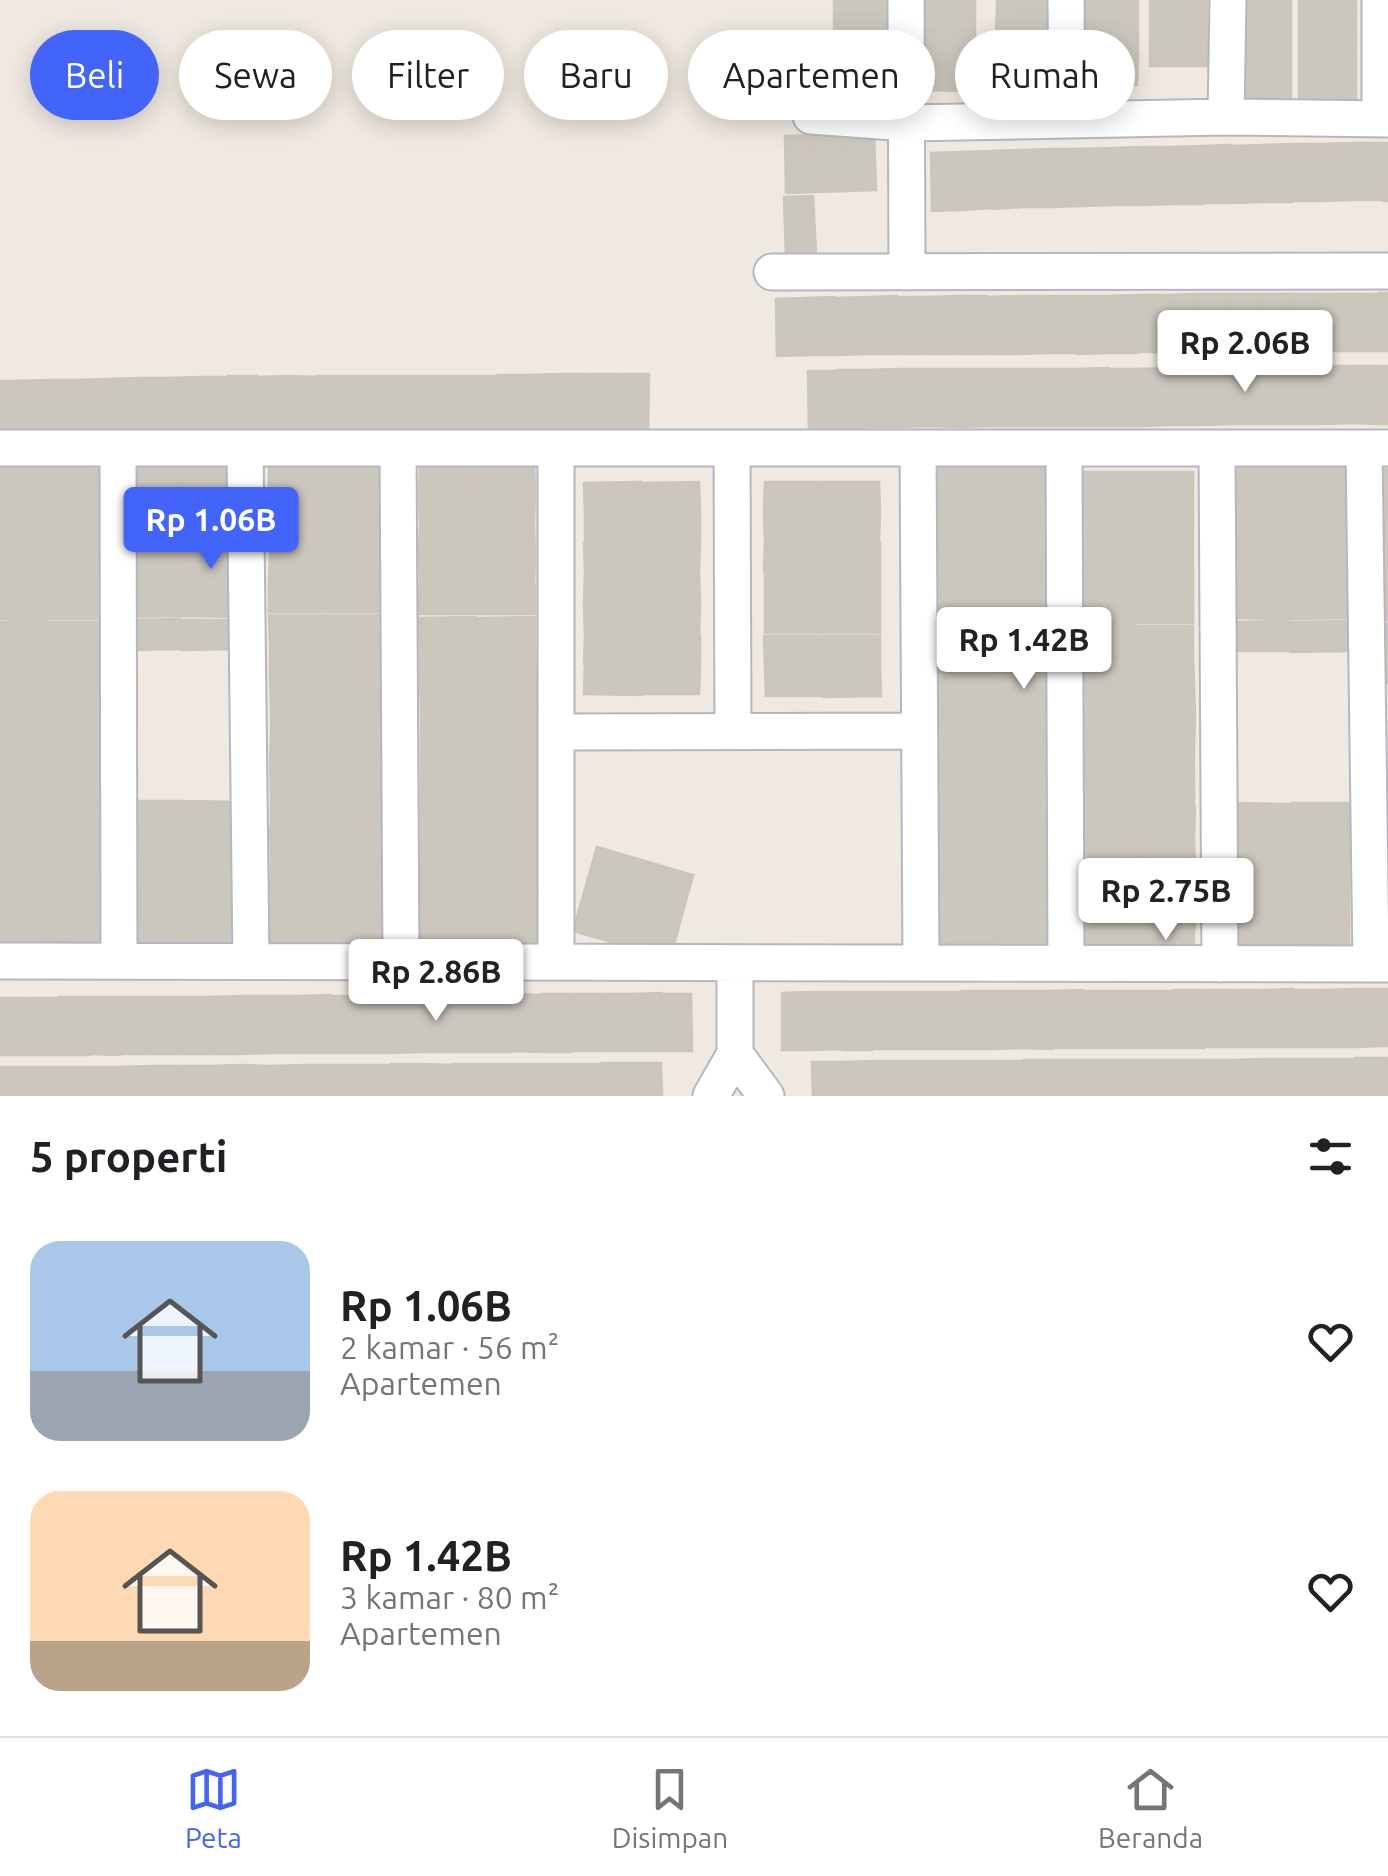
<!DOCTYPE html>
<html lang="id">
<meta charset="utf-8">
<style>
:root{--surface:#fff;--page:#f6f6f6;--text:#202124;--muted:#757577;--line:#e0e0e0;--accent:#4264fb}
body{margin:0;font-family:Ubuntu,sans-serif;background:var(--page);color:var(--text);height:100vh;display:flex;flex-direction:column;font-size:38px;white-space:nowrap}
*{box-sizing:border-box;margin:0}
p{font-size:32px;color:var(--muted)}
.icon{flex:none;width:55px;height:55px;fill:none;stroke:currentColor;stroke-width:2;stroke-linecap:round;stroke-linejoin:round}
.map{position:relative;height:1096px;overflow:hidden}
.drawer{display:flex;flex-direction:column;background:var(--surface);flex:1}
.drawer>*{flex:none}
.banner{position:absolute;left:30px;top:30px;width:1330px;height:90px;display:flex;gap:20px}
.price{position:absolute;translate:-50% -85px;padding:0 22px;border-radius:10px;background:#fff;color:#222;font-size:32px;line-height:65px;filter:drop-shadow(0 2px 5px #0008)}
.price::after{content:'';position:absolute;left:50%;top:60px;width:30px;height:22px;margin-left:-15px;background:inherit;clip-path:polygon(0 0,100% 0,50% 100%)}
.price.current{background:var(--accent);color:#fff}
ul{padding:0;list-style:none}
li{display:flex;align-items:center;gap:30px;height:250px;padding:0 30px}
li span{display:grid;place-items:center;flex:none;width:280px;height:200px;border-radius:30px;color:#555}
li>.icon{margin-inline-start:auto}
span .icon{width:120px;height:120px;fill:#fffc;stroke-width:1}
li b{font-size:42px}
h2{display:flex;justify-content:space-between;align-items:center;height:120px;padding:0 30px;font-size:42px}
.tag{padding:0 35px;border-radius:45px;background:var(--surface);box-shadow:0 5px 25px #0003;font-size:35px;line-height:90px}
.tag.current{background:var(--accent);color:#fff}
.menu{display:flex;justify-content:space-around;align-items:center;height:140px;border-top:2px solid var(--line);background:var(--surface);font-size:28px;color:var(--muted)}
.menu a{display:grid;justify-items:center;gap:5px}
.menu .current{color:var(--accent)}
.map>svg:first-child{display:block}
.building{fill:#cbc7bf;stroke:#cbc5ba;stroke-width:2.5}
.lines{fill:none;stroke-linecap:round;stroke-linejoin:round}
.minor-casing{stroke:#b4b7c1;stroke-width:39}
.minor{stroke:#fff;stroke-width:35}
</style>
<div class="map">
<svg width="1388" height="1096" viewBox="0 0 1388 1096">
<rect width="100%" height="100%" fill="#efe9e1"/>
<path class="building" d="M834,0H891V14L834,13Z
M919,0L975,1V31L918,30Z
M997,0H1054L1053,8H997Z
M1081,0H1138V24H1081Z
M1150,0H1207V5H1150Z
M1234,0H1291V17H1234Z
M1299,0H1356V22H1299Z
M1150,6H1207V36H1150Z
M997,8L1054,9L1053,38H996Z
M834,14H891V44H834Z
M1234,17L1291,18V48L1234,47Z
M1299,22L1356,23V52H1299Z
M1081,25H1138V55H1081Z
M918,31H975V61H918Z
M1150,36H1207V66H1150Z
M997,39H1053L1054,69H997Z
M834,44H891V74L834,73Z
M1234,48H1291V78L1234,77Z
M1299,53H1356V83L1299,82Z
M1080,55H1138L1137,85L1081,84Z
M918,61L975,62V91L918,90Z
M996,69H1053V99L996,98Z
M1234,77L1291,78V108L1233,107Z
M1299,83H1356V113H1299Z
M843,133L846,191L816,192L814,135Z
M874,133L876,190L846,191L845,134Z
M814,135L816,192L786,193L785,136Z
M1351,143L1352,200L1322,201V144Z
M1353,143H1382V200H1353Z
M1382,143H1388V201H1383Z
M1291,144L1292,202H1263L1262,145Z
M1292,144H1321L1322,201H1293Z
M1231,145L1233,203H1203L1202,146Z
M1261,145L1262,202L1233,203L1231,146Z
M1201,146L1203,204H1173L1172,147Z
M1141,147L1142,205H1113L1111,148Z
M1142,147H1171L1172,204L1143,205Z
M1111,148L1112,205L1082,206L1081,149Z
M1051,149L1052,207H1022L1021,150Z
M1051,149H1081L1082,206L1052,207Z
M1020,150L1022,207L993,209L990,151Z
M990,151L992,208L963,210L961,152Z
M960,152L962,210L932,211L931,153Z
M813,196L816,253L786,255L784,197Z
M1379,293H1388V351H1379Z
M1197,294L1198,351L1169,352L1168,295Z
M1198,294H1228V351H1198Z
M1228,294H1258V351L1228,352Z
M1258,294H1288V352L1259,351Z
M1289,294H1318V351H1288Z
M1319,294H1348V351H1319Z
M1349,294H1378V351H1349Z
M1137,295L1138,353H1109L1107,296Z
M1138,295H1167L1168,352H1139Z
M897,296V354H867V297Z
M957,296L956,354H927V297Z
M957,296H987V354H957Z
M1016,296L1017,354H987V297Z
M1018,296H1047V353L1018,354Z
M1047,296H1077V353H1048Z
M1077,296H1107V353L1077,354Z
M835,297L837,355H808L806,298Z
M866,297L867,354L837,355L836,298Z
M897,297H927V354H897Z
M806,298L807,355L777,356L776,299Z
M1260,366L1289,367L1290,424H1260Z
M1260,366V424H1231L1230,367Z
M1291,366H1320V424H1291Z
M1320,366H1350V423L1321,424Z
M1351,366H1380V424L1350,423Z
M1381,366H1388V424H1381Z
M1199,367L1200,425H1171L1170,368Z
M1200,367H1229L1230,424L1200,425Z
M1109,368V426H1080L1079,369Z
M1169,368L1170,425L1140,426V369Z
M897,369L899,427H869L868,370Z
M899,369H928V426L899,427Z
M929,369H958V427L929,426Z
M959,369H988L989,426L959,427Z
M989,369H1019V426H989Z
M1019,369H1049V426H1019Z
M1049,369H1079V426H1049Z
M1109,369H1139V426H1109Z
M838,370H868L869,427L839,428Z
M808,371H837L839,428L809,429Z
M558,374L559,432H529L528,375Z
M559,374H589V431H559Z
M589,374H618L619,431H589Z
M619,374H649L648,431H619Z
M498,375H528L529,432L500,433Z
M228,376H257V434H228Z
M287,376V434H258V377Z
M288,376L317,377L318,434H288Z
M318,376H348V434L318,433Z
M348,376H378V433L348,434Z
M378,376H408V434L378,433Z
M408,376H438V433H409Z
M438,376H468V433H438Z
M468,376H498L499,433L469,434Z
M197,377L198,435H168L167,378Z
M197,377H226L228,434L198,435Z
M137,378L138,436H108L107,379Z
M137,378H166L168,435L138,436Z
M107,379L108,437H78L77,380Z
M46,380L48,438H18L17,381Z
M47,380H77L78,437L48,438Z
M0,381H17V439H0Z
M269,461H327L326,491H269Z
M328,461H384V491H327Z
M476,463L477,493H419L420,464Z
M478,463L534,464L535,494L478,493Z
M936,463H993V493H936Z
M994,463L1051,464V493H994Z
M182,465L239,466V496L182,495Z
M124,466H181V495H124Z
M0,468H46V498H0Z
M47,468L104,469V498H47Z
M1232,468H1290L1289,498L1233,497Z
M1291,468H1348L1347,497L1290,498Z
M1376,469H1388V499H1376Z
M1078,472H1135V502H1078Z
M1136,472H1193V502H1136Z
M641,482V512H585L584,483Z
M699,482L700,512L642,513V483Z
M765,482H822V512H764Z
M823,482H879L880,512H823Z
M269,491H326V521H269Z
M327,491L384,492V521H327Z
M419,493L476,494V523H420Z
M936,493H993V523H936Z
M477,494H535L534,523L478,524Z
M994,494H1051V523H994Z
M124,496H181V526L124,525Z
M182,496H239V526H182Z
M0,498H46V528H0Z
M47,498H105L104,528H47Z
M1233,498H1289L1290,528L1232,527Z
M1290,498H1347L1348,528L1291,527Z
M1376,499H1388V529H1376Z
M1078,502H1135V532H1078Z
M1136,502H1193V532H1136Z
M764,512H822V542H765Z
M823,512L880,513L879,542H823Z
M585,513H642V543H585Z
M643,513L700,514V543H643Z
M269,522H326V552L269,551Z
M327,522H385L384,552L327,551Z
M420,524H477L476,554H419Z
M478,524L534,525L535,554H477Z
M936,524H993V553L936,554Z
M994,524H1051V554H994Z
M180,526L181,556H124V527Z
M182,526L239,527V557L182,556Z
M1232,528H1289V558H1233Z
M1348,528L1347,558H1290V529Z
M0,529H46V558H0Z
M48,529H104V559H47Z
M1376,530H1388V560H1376Z
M1078,533H1135V562H1078Z
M1136,533H1193V563L1136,562Z
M584,543H642L641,573H585Z
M643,543H700L699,573H643Z
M765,543H822L821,573L764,572Z
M823,543H880V573L822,572Z
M270,552H326L327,582L269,581Z
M327,552H384L385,582H327Z
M419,554L477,555V584H420Z
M478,554L535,555L534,584H478Z
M936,554L993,555V584H936Z
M994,554H1051V584H994Z
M124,556L181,557V587L124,586Z
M182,557H239V587L182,586Z
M1289,558V588H1232L1233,559Z
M1291,558L1347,559L1348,589L1290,588Z
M0,559H46V589H0Z
M47,559H104V589H48Z
M1376,560H1388V590H1376Z
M1078,563H1135V593H1078Z
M1136,563H1193V593L1136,592Z
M643,573L699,574L700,604L642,603Z
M765,573H821L822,603L765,602Z
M822,573H880V603H823Z
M585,574H641V603H584Z
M269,582H326V612H269Z
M327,582H385L384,612H327Z
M477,584L476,614H419V585Z
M478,584L535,585V614H477Z
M936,584H993V614H936Z
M994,584L1051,585V614H994Z
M124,587H181V616L124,617Z
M182,587H239V617L182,616Z
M1232,588L1289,589V619L1233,618Z
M0,589H46V619H0Z
M48,589H104V619H47Z
M1290,589H1348L1347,618L1291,619Z
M1376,590H1388V620H1376Z
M1078,593H1135V623H1078Z
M1136,593H1193V623H1136Z
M765,603H822L821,633H765Z
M823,603H880V633H822Z
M584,604H642V634L585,633Z
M643,604H700L699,634H643Z
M269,615H326V644L270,645Z
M327,615H384L385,645H328Z
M993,616V646L936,647V617Z
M476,617L477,647L420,648L419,618Z
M535,617V647H478L477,618Z
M1051,617V647H994V618Z
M181,619V649L124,650V620Z
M182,620H239V649L182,650Z
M46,621V651L0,652V622Z
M1289,621V651H1233L1232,622Z
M1347,621L1348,651L1291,652V622Z
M47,622H104L105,651L47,652Z
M1376,623H1388V653H1376Z
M1135,625V655L1078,656V626Z
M1136,626H1193V655L1136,656Z
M585,634H642V664H584Z
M643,634L700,635V664H643Z
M764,636H821L822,665L765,666Z
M822,636H880V666H823Z
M326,645L327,675H270V646Z
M385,645V675L329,676L328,646Z
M477,647V677L420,678V648Z
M535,647L536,677L478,678V648Z
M936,647H993V677H937Z
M1051,647L1052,677L995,678L994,648Z
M0,652H47V681L0,682Z
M105,652V682H48L47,653Z
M1376,654H1388V683H1377Z
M1136,655V685L1079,686L1078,656Z
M1193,656L1194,686H1137L1136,657Z
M585,664L641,665L642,695L584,694Z
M642,665H700L699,694H643Z
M822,666V696H766L765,667Z
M880,666L881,696L824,697L823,667Z
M327,675L328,705L271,706L270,676Z
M385,675V705H329L328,676Z
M477,677L478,707L421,708L420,678Z
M536,677V707L479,708L478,678Z
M993,677L994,707L937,708V678Z
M1052,677V707L996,708L995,678Z
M0,682H47V712H0Z
M105,682L106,712L49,713L48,683Z
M1136,686V716H1079V687Z
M1194,686L1195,716L1137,717V687Z
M271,706H328V736L271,735Z
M329,706H386V736H329Z
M421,708H478V738H421Z
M479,708H536V738H479Z
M938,708H994V738L937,737Z
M996,708H1052L1053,738H995Z
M0,713H48V743L0,742Z
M49,713H106V743L49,742Z
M1079,717H1136V746L1080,747Z
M1137,717H1195L1194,747L1138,746Z
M271,736H327L328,766L270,765Z
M329,736H386V766L329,765Z
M421,738H478V768H421Z
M479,738L536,739V768H479Z
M937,738H994V768H937Z
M995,738H1052V768H995Z
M0,743H48L47,772H0Z
M49,743H106L105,773L49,772Z
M1136,746V776H1079V747Z
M1137,747H1194V777L1137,776Z
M270,766H328L327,796H271Z
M386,766L385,796H329V767Z
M421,768L478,769V799L421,798Z
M937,768L994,769V798H937Z
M1052,768V798H995V769Z
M479,769H536V798H479Z
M0,773L48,774L47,803H0Z
M49,773H105L106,803H48Z
M1079,777H1136V807H1079Z
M1137,777H1194V807H1137Z
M329,796L386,797V827L329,826Z
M271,797H328V826H271Z
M421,799H478V829L421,828Z
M479,799H536V829H479Z
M937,799H994V828L937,829Z
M995,799H1052V829L996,828Z
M125,801H182V831H125Z
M183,801L240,802V831H183Z
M1234,803L1291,804V833H1234Z
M1292,803H1349V833H1292Z
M0,804H48V833H0Z
M49,804H106V833H49Z
M1079,807L1137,808L1136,837H1080Z
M1138,808H1195L1194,837H1137Z
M270,827H328V857L271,856Z
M329,827H386L385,857H329Z
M421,829H478V859H421Z
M479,829H536V859H479Z
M937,829H994V859L937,858Z
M995,829H1053L1052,859H995Z
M125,831L182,832V862L125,861Z
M183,831L240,832V861H183Z
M1234,833H1291V863H1234Z
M1292,833L1349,834V863H1292Z
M0,834H48L47,864L0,863Z
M49,834H106V864L48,863Z
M1137,837L1194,838L1195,868L1137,867Z
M1080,838H1136V867H1079Z
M597,847L693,875L670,959L573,931Z
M271,857H328V887H270Z
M329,857L386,858V887H329Z
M421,859L478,860V890L421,889Z
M937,859H994V889H937Z
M479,860H536V889L479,890Z
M995,860H1052L1053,889H995Z
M125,862H182V892L125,891Z
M183,862H240V892H183Z
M0,864L47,865L48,894H0Z
M106,864V894H49V865Z
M1234,864H1291V894L1234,893Z
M1292,864H1349V894L1292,893Z
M1079,868H1136V898L1079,897Z
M1137,868H1195L1194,898H1137Z
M271,887L328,888V918L271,917Z
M329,888H386V918L329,917Z
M421,890H478V919L421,920Z
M479,890H536V920H479Z
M937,890H994V919L938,920Z
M995,890H1053L1052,920L995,919Z
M126,892H182V922H125Z
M184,892L240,893L241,922H183Z
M48,894L47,924H0V895Z
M1234,894H1291V924L1234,923Z
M1292,894H1349V924H1292Z
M49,895H106V925L49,924Z
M1080,898H1136V928H1079Z
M1138,898L1194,899L1195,928H1137Z
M271,918H328L327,947H271Z
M329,918H386V948L328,947Z
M421,920H478V950L421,949Z
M479,920H536V950H479Z
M937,920H994V950L937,949Z
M996,920H1052V950H995Z
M125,922H182V952H125Z
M183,922L240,923V952H183Z
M0,924L47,925L48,955L0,954Z
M1234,924H1291V954H1234Z
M1292,924H1349V954H1292Z
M49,925H106V954H49Z
M1079,928L1136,929V958H1079Z
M1137,929H1194V958H1138Z
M1293,989L1294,1047H1264V990Z
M1353,989L1354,1047H1324V990Z
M1355,989H1384V1046L1355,1047Z
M1384,989H1388V1046H1384Z
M1082,990L1083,1048H1053V991Z
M1174,990H1203L1204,1048H1174Z
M1203,990H1233V1047H1204Z
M1234,990H1263L1264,1047H1234Z
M1294,990H1323L1324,1047H1294Z
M962,991H992V1049H963Z
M993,991H1022L1023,1048L993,1049Z
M1023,991H1052V1049L1023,1048Z
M1083,991H1112L1113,1048H1083Z
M1113,991H1143V1048H1114Z
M1143,991H1173V1048H1144Z
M812,992V1050H782V993Z
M812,992H841L842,1049L812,1050Z
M842,992H872V1050H843Z
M872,992H902V1049H873Z
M902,992H931L932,1049H902Z
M933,992H962V1049H933Z
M661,993V1051H632L631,994Z
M481,994H511V1052H481Z
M511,994L540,995L541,1052L511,1051Z
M541,994H570L571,1052H541Z
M571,994H600L601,1051H571Z
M602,994H631V1051H602Z
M662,994H691L692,1051H662Z
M330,995V1053H301L300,996Z
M390,995H420V1052L391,1053Z
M390,995L391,1053H361V996Z
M421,995H450V1052H421Z
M451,995H480V1052H451Z
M240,996V1054H210V997Z
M240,996H270V1053L240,1054Z
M270,996H300V1053H271Z
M330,996H359L360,1053H330Z
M59,997H89V1055H60Z
M90,997H119L120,1055L90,1054Z
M119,997H149V1054H120Z
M150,997H179V1054H150Z
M180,997H209L210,1054H180Z
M0,998H29V1055H0Z
M30,998H59V1055H30Z
M1355,1058H1384L1385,1096H1355Z
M1385,1058H1388V1096H1385Z
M1264,1059V1096H1235L1234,1060Z
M1265,1059H1294V1096H1265Z
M1295,1059H1324V1096H1295Z
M1325,1059H1354L1355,1096H1325Z
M1024,1060H1053V1096H1024Z
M1053,1060H1083V1096H1054Z
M1083,1060H1113V1096H1084Z
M1114,1060H1143L1144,1096H1114Z
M1144,1060H1174V1096H1145Z
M1174,1060H1204V1096H1174Z
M1204,1060H1234V1096H1205Z
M873,1061V1096H843V1062Z
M873,1061H902L903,1096H873Z
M903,1061H932L933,1096H903Z
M933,1061H963V1096H933Z
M963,1061H993V1096H964Z
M993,1061H1023V1096H994Z
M812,1062H842V1096H813Z
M602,1063H632V1096H602Z
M632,1063H661L662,1096H632Z
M391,1064H421V1096H391Z
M421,1064L451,1065V1096H421Z
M452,1064H481V1096H452Z
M482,1064H511V1096H482Z
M511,1064H541V1096H512Z
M542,1064H571V1096H542Z
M572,1064H601L602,1096H572Z
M240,1065L270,1066V1096H241Z
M240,1065L241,1096H211V1066Z
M301,1065V1096H271V1066Z
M301,1065H330L331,1096H301Z
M331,1065H360L361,1096H331Z
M361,1065H390L391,1096H361Z
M150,1066V1096H121L120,1067Z
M150,1066H180V1096H150Z
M180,1066H210V1096H181Z
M0,1067H29V1096H0Z
M30,1067H60V1096H30Z
M60,1067H89L90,1096H60Z
M90,1067H120V1096H91Z"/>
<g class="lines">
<defs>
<path id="minor" d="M906,0L907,272
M1066,0L1067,120
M811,116L908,123L1226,117L1388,119
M1226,117L1228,0
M1380,119V0
M772,272L1388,271
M0,448H1388
M118,448L119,961
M245,448L251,961
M398,448L401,962
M732,448L733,731
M918,448L921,963
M1064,448L1066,963
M1217,448L1220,964
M1364,448L1371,964
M556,732L919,731
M0,961L1388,964
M556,962V448
M735,1054L766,1096
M711,1096L735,1054V963"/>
</defs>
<use href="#minor" class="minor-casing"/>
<use href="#minor" class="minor"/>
</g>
</svg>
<b class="price" style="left:1245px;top:395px">Rp 2.06B</b>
<b class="price current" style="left:211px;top:572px">Rp 1.06B</b>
<b class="price" style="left:1024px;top:692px">Rp 1.42B</b>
<b class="price" style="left:1166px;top:943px">Rp 2.75B</b>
<b class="price" style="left:436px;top:1024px">Rp 2.86B</b>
<div class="banner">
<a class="tag current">Beli</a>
<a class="tag">Sewa</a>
<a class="tag">Filter</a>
<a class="tag">Baru</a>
<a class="tag">Apartemen</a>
<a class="tag">Rumah</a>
</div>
</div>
<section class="drawer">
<h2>5 properti<svg class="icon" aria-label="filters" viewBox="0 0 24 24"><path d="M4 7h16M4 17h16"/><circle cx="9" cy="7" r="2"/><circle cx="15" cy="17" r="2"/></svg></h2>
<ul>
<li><span style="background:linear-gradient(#a9c7e8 65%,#9aa5b1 0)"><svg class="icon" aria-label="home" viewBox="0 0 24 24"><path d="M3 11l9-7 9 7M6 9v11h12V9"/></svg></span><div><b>Rp 1.06B</b><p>2 kamar · 56 m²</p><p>Apartemen</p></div><svg class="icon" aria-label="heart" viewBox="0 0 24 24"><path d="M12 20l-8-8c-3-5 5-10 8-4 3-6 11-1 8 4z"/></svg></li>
<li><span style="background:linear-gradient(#ffd9b3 75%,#b9a48a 0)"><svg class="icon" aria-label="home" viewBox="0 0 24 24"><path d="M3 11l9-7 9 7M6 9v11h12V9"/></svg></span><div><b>Rp 1.42B</b><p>3 kamar · 80 m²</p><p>Apartemen</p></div><svg class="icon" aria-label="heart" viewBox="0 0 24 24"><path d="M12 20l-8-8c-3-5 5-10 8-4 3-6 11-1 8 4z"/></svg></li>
</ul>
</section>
<nav class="menu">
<a class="current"><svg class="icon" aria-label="map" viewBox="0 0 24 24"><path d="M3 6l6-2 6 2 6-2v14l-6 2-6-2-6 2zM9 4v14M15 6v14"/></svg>Peta</a>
<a><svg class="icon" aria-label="saved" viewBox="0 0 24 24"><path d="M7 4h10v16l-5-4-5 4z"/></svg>Disimpan</a>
<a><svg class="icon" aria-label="home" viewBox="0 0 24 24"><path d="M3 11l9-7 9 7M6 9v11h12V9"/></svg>Beranda</a>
</nav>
